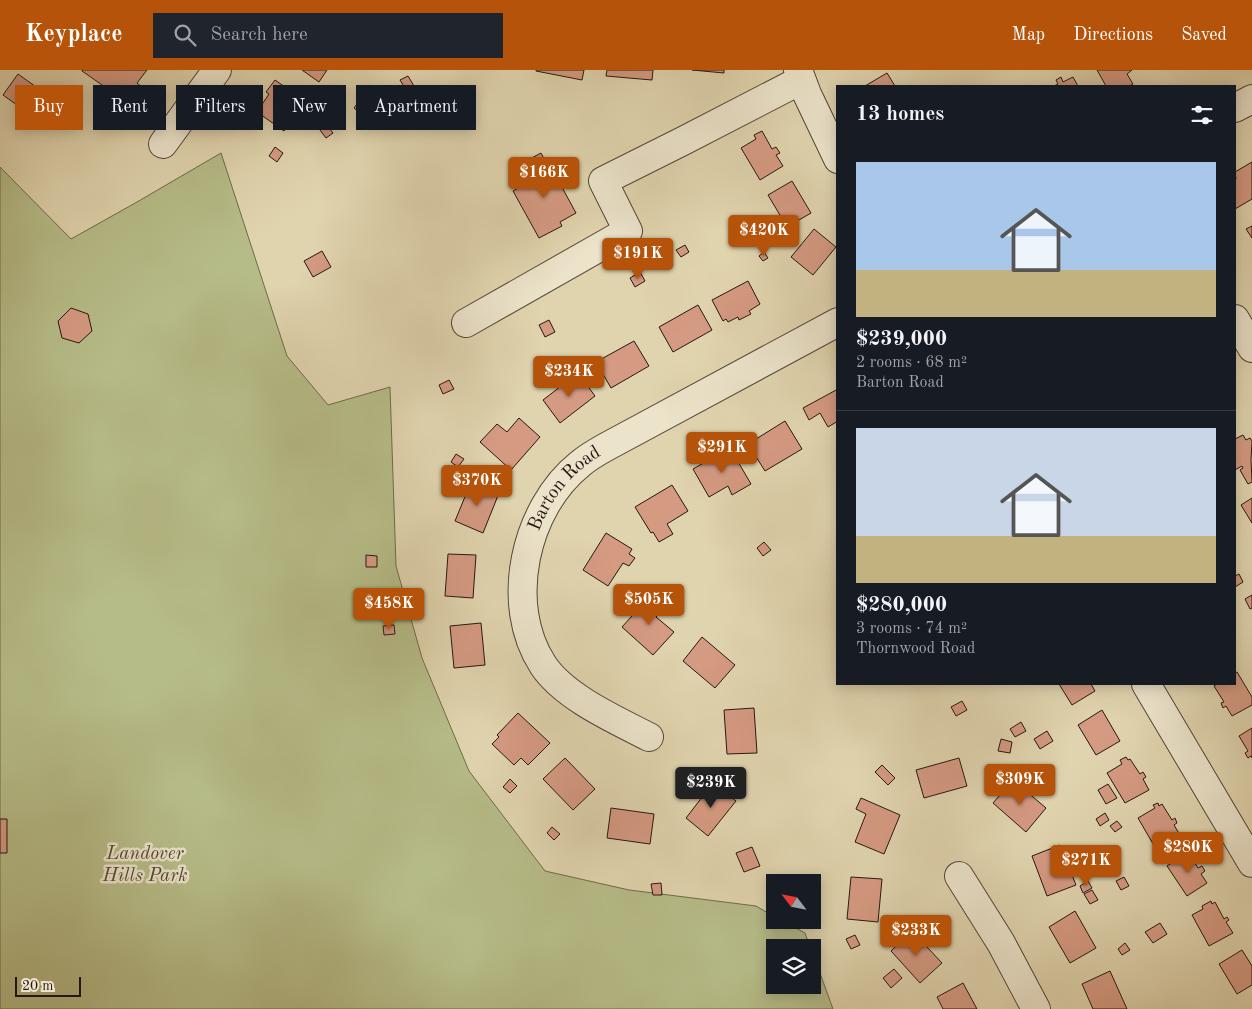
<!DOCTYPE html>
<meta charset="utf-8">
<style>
:root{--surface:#171b24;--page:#20242c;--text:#f1f3f6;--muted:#9ea1a6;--line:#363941;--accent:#b45309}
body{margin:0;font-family:"Old Standard TT",serif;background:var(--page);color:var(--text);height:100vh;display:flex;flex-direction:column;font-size:19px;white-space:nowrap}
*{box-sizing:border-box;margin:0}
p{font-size:16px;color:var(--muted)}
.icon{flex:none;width:28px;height:28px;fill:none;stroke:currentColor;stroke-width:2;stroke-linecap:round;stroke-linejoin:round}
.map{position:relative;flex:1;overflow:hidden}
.drawer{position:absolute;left:836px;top:15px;width:400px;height:600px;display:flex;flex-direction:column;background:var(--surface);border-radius:0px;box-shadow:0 2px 12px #0003}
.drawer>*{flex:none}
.top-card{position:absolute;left:15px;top:15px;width:475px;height:45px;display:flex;gap:10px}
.needle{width:32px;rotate:302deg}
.fabs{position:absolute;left:766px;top:804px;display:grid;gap:10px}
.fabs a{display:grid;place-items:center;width:55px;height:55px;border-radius:0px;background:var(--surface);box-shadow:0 2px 12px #0003;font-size:25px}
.scale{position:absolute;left:15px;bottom:12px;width:66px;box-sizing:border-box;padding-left:5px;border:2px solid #261711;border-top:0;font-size:14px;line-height:18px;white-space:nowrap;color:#261711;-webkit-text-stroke:4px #ebe3ca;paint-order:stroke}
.price{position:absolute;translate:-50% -42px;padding:0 11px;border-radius:5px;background:var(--accent);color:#fff;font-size:16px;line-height:32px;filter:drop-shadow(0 1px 2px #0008)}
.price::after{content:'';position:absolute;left:50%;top:30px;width:15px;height:11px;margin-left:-8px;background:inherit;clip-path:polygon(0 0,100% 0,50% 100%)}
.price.selected{background:#222;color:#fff}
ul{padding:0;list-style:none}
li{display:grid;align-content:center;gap:10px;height:265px;padding:0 20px}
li+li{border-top:1px solid var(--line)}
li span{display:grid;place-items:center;height:155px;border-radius:0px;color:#555}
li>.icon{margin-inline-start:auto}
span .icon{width:90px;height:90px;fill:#fffc;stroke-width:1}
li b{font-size:21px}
h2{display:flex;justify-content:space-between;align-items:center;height:60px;padding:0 20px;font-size:21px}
.tag{padding:0 18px;border-radius:0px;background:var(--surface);box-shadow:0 2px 12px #0003;font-size:18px;line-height:45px}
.tag.selected{background:var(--accent);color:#fff}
header{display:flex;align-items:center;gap:30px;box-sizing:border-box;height:70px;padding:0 25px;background:var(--accent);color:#fff}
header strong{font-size:24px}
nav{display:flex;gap:28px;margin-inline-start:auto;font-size:18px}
.search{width:350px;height:45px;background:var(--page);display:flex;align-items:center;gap:12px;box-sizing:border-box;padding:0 18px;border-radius:0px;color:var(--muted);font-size:19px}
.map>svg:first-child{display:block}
.green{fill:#b6bc88;stroke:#6e6a4c}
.building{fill:#d59a82;stroke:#261711}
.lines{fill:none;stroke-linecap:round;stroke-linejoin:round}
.minor-casing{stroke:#544638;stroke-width:30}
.minor{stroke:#ebe3ca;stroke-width:28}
.labels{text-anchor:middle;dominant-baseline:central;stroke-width:5;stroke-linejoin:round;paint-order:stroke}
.street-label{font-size:19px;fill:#261711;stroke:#ebe3ca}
.park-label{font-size:19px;font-style:italic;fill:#514935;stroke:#ebe3ca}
</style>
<header>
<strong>Keyplace</strong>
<div class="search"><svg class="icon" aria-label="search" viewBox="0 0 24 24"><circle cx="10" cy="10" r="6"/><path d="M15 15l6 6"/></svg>Search here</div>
<nav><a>Map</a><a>Directions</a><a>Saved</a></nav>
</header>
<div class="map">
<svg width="1252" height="939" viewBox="0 0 1252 939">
<rect width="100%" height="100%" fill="#e0d4ae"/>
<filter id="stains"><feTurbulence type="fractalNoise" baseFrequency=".004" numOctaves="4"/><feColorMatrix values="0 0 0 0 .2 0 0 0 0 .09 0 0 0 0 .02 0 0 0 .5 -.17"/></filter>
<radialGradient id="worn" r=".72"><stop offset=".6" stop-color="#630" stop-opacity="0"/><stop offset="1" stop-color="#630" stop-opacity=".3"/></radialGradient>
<path class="green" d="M221,83L287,286L328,335L390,317L396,496L422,588L469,701L545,801L629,820L756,836L775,847V850H781L805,863L810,877L775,878V915H812L813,884L833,939H0V97L71,169L137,132Z"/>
<path class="building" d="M82,0H147L137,13L147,21L136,37L126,30L125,31L82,1Z
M302,0H327L319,12Z
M536,0H584L582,10L536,1Z
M607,0H653L652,10L606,6Z
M692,0H724V3Z
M1097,0H1132L1127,4L1133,14L1129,16H1106Z
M887,3L895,16H865Z
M18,4L39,19L24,40L3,25Z
M408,6L414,16L406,20L400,10Z
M1061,7L1063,12L1073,7L1078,16H1054L1058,14L1056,10Z
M275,10L305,31L284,61L257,42L269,24L266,22Z
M359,31L368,38L362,45L354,38Z
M327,55L333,63L326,68L320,60Z
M762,61L772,79L776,77L780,83L776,85L783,96L760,110L741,78L756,69L754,65Z
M275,77L283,83L277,92L269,86Z
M541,83L550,100L552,99L576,143L560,152L562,156L539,168L513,121L536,108L526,91Z
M1252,92V129L1235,139V110L1236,109L1235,102Z
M522,93L528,103L519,108L513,98Z
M792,111L811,143L787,157L768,125Z
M1252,156V168L1246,159Z
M814,159L836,177L813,205L791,187Z
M685,175L689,182L681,187L676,180Z
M322,181L331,197L313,207L304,191Z
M764,182L768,188L763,191L759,186Z
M640,202L645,211L635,217L630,208Z
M748,211L760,234L749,241L751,244L739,250L738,247L728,252L726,249L723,251L712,230Z
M698,235L712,260L673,282L659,257Z
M71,238L88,244L92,261L79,273L62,268L58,251Z
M549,250L555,262L545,267L539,255Z
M634,271L649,296L611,318L596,292Z
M578,303L595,326L560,353L543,330Z
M449,310L454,319L443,324L439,315Z
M838,319V351L828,357L820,343L809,350L803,338Z
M519,348L540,367L511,400L480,372L497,354L507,362Z
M785,351L802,379L765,401L748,374Z
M1243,365L1246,370L1250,368L1252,371L1251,390L1252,412L1248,414L1240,400L1243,398L1242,396L1235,400V369Z
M730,378L751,414L732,425L728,416L709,427L693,399Z
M456,384L464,389L458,397L451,392Z
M471,412L499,423L483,463L455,451Z
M672,415L688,441L667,454L673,464L659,472L653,462L651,463L635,437Z
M1252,428V453L1241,435Z
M606,463L632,479L629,484L635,488L629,496L623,493L608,516L583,500Z
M764,472L771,480L763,486L757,478Z
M448,484L476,485L473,528L445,526Z
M366,485L377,486V497H366Z
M1239,504L1243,512L1235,517V506Z
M1252,525V538L1250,539L1245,529Z
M650,526L664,538L656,547L674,562L653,585L622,557Z
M481,553L485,595L454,598L450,556Z
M394,555L395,564L384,565L383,556Z
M702,567L735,595L715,618L683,591Z
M1237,602L1252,627V635L1232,646L1226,636L1223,638L1221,633L1224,632L1214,616L1217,614H1235V603Z
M1059,614H1091L1095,621L1072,635Z
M962,631L967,640L956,646L951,637Z
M754,638L757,683L727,684L724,640Z
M1102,640L1120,671L1096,685L1078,655Z
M518,643L550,673L528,695L521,688L514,695L492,674L499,667L497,665Z
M1021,652L1026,661L1015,667L1010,659Z
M1252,658V688L1251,686L1248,688L1245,683L1248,681L1239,666Z
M1047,661L1053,671L1040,679L1034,669Z
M1001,669L1012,672L1010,683L998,681Z
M1126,687L1128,690L1130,689L1140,704L1143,702L1146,707L1143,709L1149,720L1125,733L1107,703L1122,694L1120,690Z
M565,688L595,719L573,740L543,709Z
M959,688L967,716L924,728L916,700Z
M882,695L895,708L888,715L875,702Z
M510,709L517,716L510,723L503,717Z
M1013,710L1046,738L1026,762L993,733Z
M713,713L736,731L708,766L686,748Z
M1108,714L1117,728L1106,734L1098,720Z
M861,728L900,745L884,784L855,772L866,744L856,739Z
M1158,733L1159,736L1162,734L1172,750L1175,748L1177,753L1174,755L1180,765L1156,779L1138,748L1155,738L1153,735Z
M611,738L654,744L650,774L607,768Z
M1105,743L1109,750L1100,756L1096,749Z
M0,749H7V783H0Z
M1117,751L1122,757L1115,762L1110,756Z
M552,757L560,764L554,770L547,763Z
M1060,775L1076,815L1047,826L1032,786Z
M752,777L760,796L744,802L736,783Z
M1185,781L1187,784L1189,783L1198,798L1202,796L1205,801L1201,804L1207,813L1187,826L1167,796L1182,786L1181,784Z
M851,807L882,809L878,852L847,849Z
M1124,807L1129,816L1121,820L1116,811Z
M1088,811L1092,818L1083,823L1080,816Z
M661,813L662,825H653L651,814Z
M1092,820L1098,830L1090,834L1084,824Z
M1211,831L1212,834L1215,832L1224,849L1227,847L1229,850L1226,852L1233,863L1209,876L1192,845L1203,839L1202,836Z
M1075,841L1096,878L1070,893L1049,857Z
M1160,853L1167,864L1153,873L1145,862Z
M912,861L942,893L920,913L891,881Z
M855,865L860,875L851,879L846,869Z
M1125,873L1130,880L1122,885L1118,879Z
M1242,880L1252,896V915L1237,924L1219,894Z
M894,899L902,908L891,918L883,908Z
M1110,901L1127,939H1093L1082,914Z
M963,913L977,939H943L937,927Z"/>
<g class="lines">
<defs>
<g id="minor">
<path d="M798,0L807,24L838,89"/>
<path d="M1235,38L1252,29"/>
<path d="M163,74L217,0"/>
<path d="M1235,249L1252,278"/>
<path d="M466,253L628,161L603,111L683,71L801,10"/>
<path d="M1146,614L1252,793"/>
<path id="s1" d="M649,667C616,650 564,627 543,595C503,534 525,438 580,394C588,387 597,382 606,377L838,252"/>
<path d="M959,806L1001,873L1036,939"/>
</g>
</defs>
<use href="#minor" class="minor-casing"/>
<use href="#minor" class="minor"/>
</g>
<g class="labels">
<g class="street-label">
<text stroke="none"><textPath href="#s1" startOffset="322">Barton Road</textPath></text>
</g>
<g class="park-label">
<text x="145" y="784">Landover<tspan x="145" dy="22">Hills Park</tspan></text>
</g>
</g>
<rect width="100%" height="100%" filter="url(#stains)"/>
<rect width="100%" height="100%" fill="url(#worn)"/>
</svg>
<div class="fabs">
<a><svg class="needle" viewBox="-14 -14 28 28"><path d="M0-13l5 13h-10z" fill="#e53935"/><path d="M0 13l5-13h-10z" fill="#9ea1a6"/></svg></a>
<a><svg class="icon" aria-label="layers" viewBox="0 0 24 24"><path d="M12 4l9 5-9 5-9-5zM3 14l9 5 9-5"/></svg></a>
</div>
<div class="scale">20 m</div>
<b class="price" style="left:544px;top:129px">$166K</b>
<b class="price" style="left:764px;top:187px">$420K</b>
<b class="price" style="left:638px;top:210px">$191K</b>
<b class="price" style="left:569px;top:328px">$234K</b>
<b class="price" style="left:722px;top:404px">$291K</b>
<b class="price" style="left:477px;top:437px">$370K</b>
<b class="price" style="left:649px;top:556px">$505K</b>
<b class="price" style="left:389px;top:560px">$458K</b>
<b class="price" style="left:1020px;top:736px">$309K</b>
<b class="price selected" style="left:711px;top:739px">$239K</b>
<b class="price" style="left:1188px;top:804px">$280K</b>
<b class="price" style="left:1086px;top:817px">$271K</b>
<b class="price" style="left:916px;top:887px">$233K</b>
<div class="top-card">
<a class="tag selected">Buy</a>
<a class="tag">Rent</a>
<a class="tag">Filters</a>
<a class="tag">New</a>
<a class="tag">Apartment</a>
</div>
<section class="drawer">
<h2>13 homes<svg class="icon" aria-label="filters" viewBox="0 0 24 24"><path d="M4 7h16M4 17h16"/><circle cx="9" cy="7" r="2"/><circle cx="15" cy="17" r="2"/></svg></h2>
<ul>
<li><span style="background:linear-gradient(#a9c7e8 70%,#c2b280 0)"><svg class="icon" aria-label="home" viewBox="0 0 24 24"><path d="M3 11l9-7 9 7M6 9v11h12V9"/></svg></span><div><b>$239,000</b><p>2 rooms · 68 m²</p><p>Barton Road</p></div></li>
<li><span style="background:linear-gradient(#c9d6e8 70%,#c2b280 0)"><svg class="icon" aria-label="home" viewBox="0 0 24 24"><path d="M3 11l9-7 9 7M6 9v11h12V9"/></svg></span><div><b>$280,000</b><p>3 rooms · 74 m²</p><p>Thornwood Road</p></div></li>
</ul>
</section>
</div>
